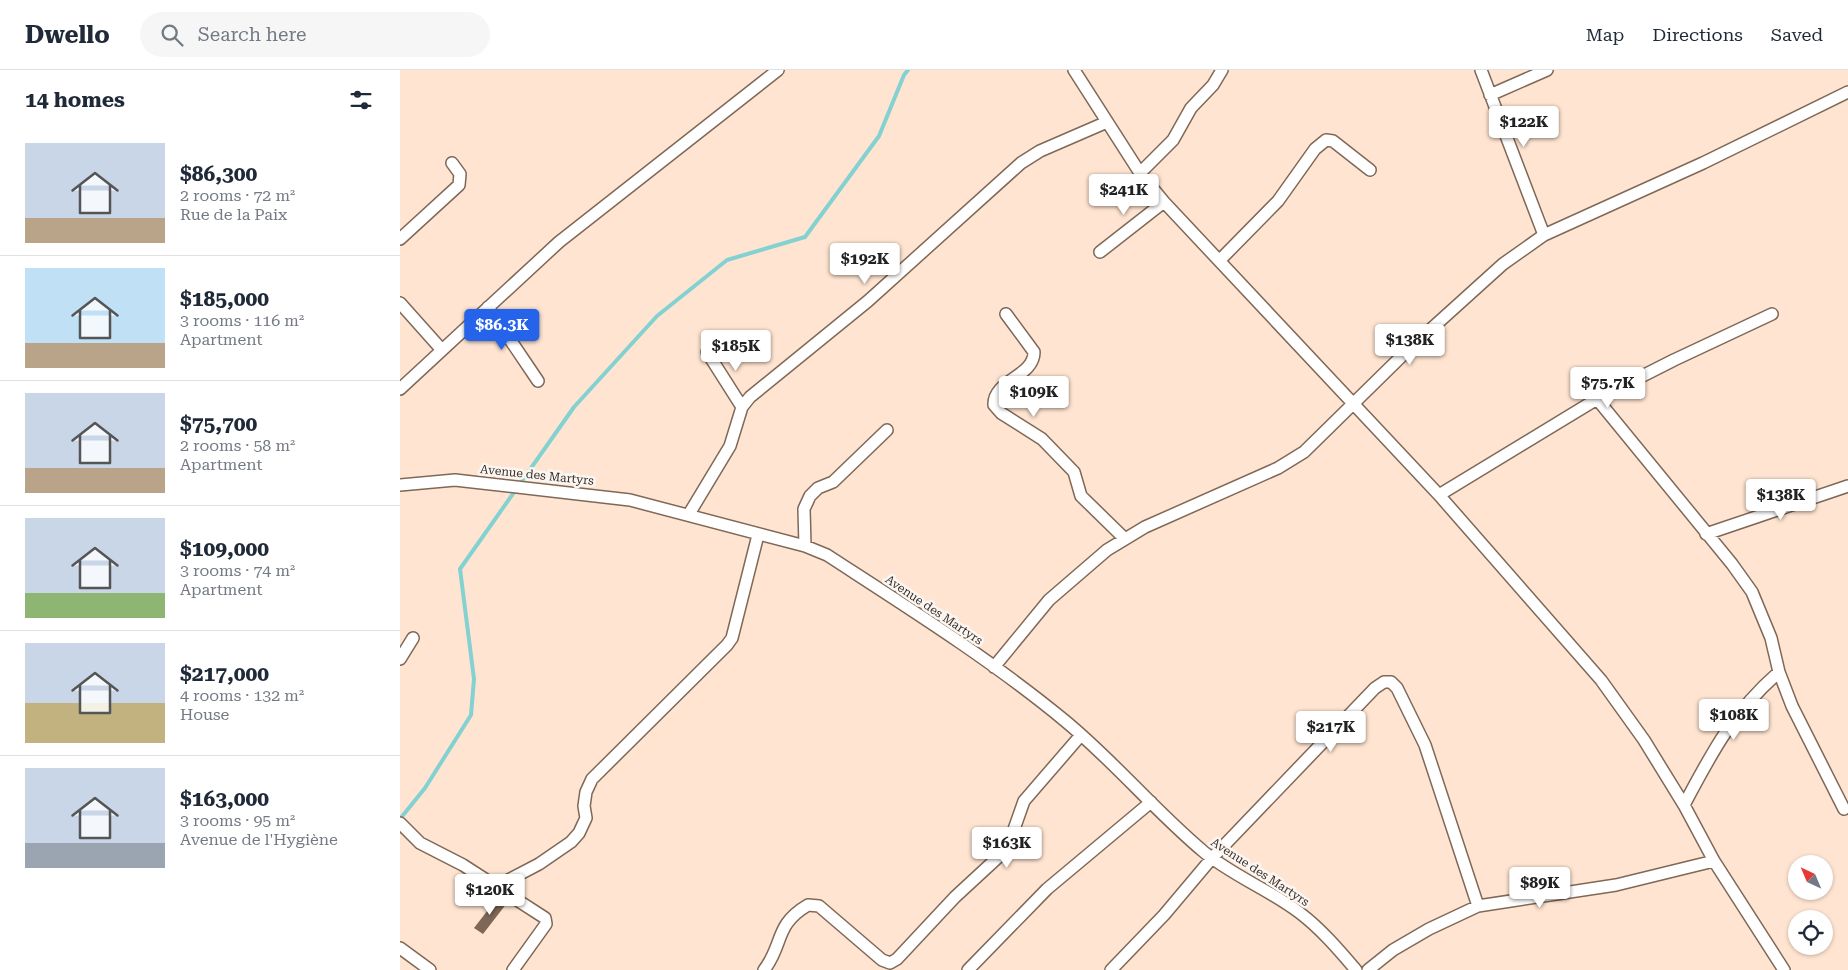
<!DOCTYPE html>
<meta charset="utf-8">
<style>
:root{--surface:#fff;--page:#f6f6f7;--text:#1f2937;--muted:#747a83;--line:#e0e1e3;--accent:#2563eb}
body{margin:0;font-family:"Roboto Serif",serif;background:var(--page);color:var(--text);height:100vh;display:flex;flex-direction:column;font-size:19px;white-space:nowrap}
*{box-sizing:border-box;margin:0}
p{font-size:16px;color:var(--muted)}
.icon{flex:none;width:28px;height:28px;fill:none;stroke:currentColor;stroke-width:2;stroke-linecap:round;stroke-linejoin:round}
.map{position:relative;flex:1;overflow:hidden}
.sheet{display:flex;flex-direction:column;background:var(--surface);width:400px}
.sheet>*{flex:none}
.needle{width:32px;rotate:316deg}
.buttons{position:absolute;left:1388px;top:785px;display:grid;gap:10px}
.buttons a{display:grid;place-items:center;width:45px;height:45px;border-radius:50%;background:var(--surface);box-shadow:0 1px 4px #0004;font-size:25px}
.price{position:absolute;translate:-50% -42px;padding:0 11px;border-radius:5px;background:#fff;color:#222;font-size:16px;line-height:32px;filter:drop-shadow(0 1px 2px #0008)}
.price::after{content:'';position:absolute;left:50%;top:30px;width:15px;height:11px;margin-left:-8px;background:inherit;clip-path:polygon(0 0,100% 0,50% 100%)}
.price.current{background:var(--accent);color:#fff}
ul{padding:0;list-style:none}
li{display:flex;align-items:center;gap:15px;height:125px;padding:0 25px}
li+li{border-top:1px solid var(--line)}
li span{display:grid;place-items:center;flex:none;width:140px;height:100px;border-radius:0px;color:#555}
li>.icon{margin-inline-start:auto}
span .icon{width:60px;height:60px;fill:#fffc;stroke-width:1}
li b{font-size:21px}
h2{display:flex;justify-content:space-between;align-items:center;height:60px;padding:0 25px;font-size:21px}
header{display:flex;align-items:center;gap:30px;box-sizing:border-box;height:70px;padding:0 25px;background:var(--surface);border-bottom:1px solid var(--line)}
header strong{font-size:24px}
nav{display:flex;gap:28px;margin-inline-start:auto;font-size:18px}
.search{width:350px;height:45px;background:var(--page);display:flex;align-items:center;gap:12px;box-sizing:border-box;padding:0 18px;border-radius:28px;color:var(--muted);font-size:19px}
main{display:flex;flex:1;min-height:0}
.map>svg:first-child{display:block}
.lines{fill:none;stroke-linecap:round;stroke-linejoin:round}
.stream{stroke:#83d1d0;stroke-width:4}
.building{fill:#7e6756}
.street-casing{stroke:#7f6857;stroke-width:14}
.street{stroke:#fff;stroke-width:11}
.labels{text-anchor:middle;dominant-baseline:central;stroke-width:5;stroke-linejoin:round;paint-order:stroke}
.street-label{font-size:12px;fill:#382e27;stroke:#fcf6f2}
</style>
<header>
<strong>Dwello</strong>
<div class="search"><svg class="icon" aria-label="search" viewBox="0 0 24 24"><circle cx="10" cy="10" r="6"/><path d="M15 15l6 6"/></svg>Search here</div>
<nav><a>Map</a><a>Directions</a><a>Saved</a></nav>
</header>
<main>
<section class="sheet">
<h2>14 homes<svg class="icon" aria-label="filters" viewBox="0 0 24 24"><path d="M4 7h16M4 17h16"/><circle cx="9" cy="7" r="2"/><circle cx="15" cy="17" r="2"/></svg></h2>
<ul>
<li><span style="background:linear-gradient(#c9d6e8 75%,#b9a48a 0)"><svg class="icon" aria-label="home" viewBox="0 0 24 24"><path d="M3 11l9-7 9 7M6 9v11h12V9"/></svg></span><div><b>$86,300</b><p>2 rooms · 72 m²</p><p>Rue de la Paix</p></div></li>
<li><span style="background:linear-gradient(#bfe0f5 75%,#b9a48a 0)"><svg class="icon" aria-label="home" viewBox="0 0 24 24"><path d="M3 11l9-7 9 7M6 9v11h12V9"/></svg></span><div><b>$185,000</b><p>3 rooms · 116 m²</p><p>Apartment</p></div></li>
<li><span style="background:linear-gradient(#c9d6e8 75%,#b9a48a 0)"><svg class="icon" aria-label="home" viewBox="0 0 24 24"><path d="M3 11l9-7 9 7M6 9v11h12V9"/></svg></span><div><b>$75,700</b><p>2 rooms · 58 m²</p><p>Apartment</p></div></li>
<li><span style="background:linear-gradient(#c9d6e8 75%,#8fb573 0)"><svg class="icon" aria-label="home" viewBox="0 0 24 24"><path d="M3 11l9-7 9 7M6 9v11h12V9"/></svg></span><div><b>$109,000</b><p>3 rooms · 74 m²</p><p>Apartment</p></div></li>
<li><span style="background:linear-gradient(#c9d6e8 60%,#c2b280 0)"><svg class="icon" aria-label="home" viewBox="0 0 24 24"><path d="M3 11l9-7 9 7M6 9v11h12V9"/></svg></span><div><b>$217,000</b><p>4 rooms · 132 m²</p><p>House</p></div></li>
<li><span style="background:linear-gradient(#c9d6e8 75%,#9aa5b1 0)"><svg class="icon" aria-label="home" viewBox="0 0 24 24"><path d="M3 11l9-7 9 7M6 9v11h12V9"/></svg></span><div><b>$163,000</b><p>3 rooms · 95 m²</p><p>Avenue de l'Hygiène</p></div></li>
</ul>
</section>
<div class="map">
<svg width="1448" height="900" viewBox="0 0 1448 900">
<rect width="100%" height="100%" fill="#ffe5d1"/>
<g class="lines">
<path class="stream" d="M0,749L25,718L71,645L74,609L60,499L174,337L257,246L327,190L405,167L479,66L504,5L508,0"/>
</g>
<path class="building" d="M98,827L107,833L83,864L74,858Z"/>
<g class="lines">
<defs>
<path id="street" d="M674,0L740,103L764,132L1039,425L1201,610L1244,670L1284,735L1314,791L1384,900
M1081,0L1144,165
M1090,25L1147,0
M740,103L773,70L791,38L813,15L822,0
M0,169L59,115L60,104L52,93
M700,182L764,132
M820,190L878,131L915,79L926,70L933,71L970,100
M0,233L42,280
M88,237L138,311
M606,244L634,282C634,307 593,310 594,335L601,343L642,369L674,402L681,426L724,468
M307,282L342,337
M0,319L159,172L378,0
M1197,329L1332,494L1352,522L1371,568L1379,602L1392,636L1444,739
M0,415L55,410L230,430L405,476L427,485C507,537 590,589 664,650C714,691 755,741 804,782C833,806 870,820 900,843C921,859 939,880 956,900
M1039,425L1197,329L1274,290L1372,244
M289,444L330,376L342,337L350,327L468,231L621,93L640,81L707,52
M1306,464L1448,416
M405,476L404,439L410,426L418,418L433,412L487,360
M0,589L13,568
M594,597L649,530L707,480L745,457L878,398L904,382L1010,278L1103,194L1144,165L1303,93L1448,22
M1284,735C1312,682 1333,642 1379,602
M0,753L20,773L63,795L145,848L146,854L113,900
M97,816L139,794L171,772L179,763L186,748L184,736L186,722L192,709L327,575L332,568L358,465
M0,878L30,900
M364,900C384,874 374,855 408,835L419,836L482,890L490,893L497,889L555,827L607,779L624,731L681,665
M568,900L647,819L751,732
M711,900L764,845L812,788L975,618L984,612H991L997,618L1025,675L1078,836
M968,900L993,880L1029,859L1078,836L1216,815L1314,791"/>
</defs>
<use href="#street" class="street-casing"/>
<use href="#street" class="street"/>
</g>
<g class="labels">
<g class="street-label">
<text transform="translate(137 405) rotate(6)">Avenue des Martyrs</text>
<text transform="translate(534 540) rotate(34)">Avenue des Martyrs</text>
<text transform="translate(860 802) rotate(33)">Avenue des Martyrs</text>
</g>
</g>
</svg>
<div class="buttons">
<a><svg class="needle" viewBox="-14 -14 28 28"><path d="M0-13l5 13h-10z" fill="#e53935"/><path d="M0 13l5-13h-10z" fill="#747a83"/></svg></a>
<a><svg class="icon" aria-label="locate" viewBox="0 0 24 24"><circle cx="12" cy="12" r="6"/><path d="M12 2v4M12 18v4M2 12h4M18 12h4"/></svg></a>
</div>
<b class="price" style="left:1124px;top:78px">$122K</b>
<b class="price" style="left:724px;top:146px">$241K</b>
<b class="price" style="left:465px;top:215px">$192K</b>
<b class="price current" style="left:102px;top:281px">$86.3K</b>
<b class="price" style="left:1010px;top:296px">$138K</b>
<b class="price" style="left:336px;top:302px">$185K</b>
<b class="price" style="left:1208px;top:339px">$75.7K</b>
<b class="price" style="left:634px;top:348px">$109K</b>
<b class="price" style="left:1381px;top:451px">$138K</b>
<b class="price" style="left:1334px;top:671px">$108K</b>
<b class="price" style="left:931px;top:683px">$217K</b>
<b class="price" style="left:607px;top:799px">$163K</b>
<b class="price" style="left:1140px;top:839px">$89K</b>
<b class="price" style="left:90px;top:846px">$120K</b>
</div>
</main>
